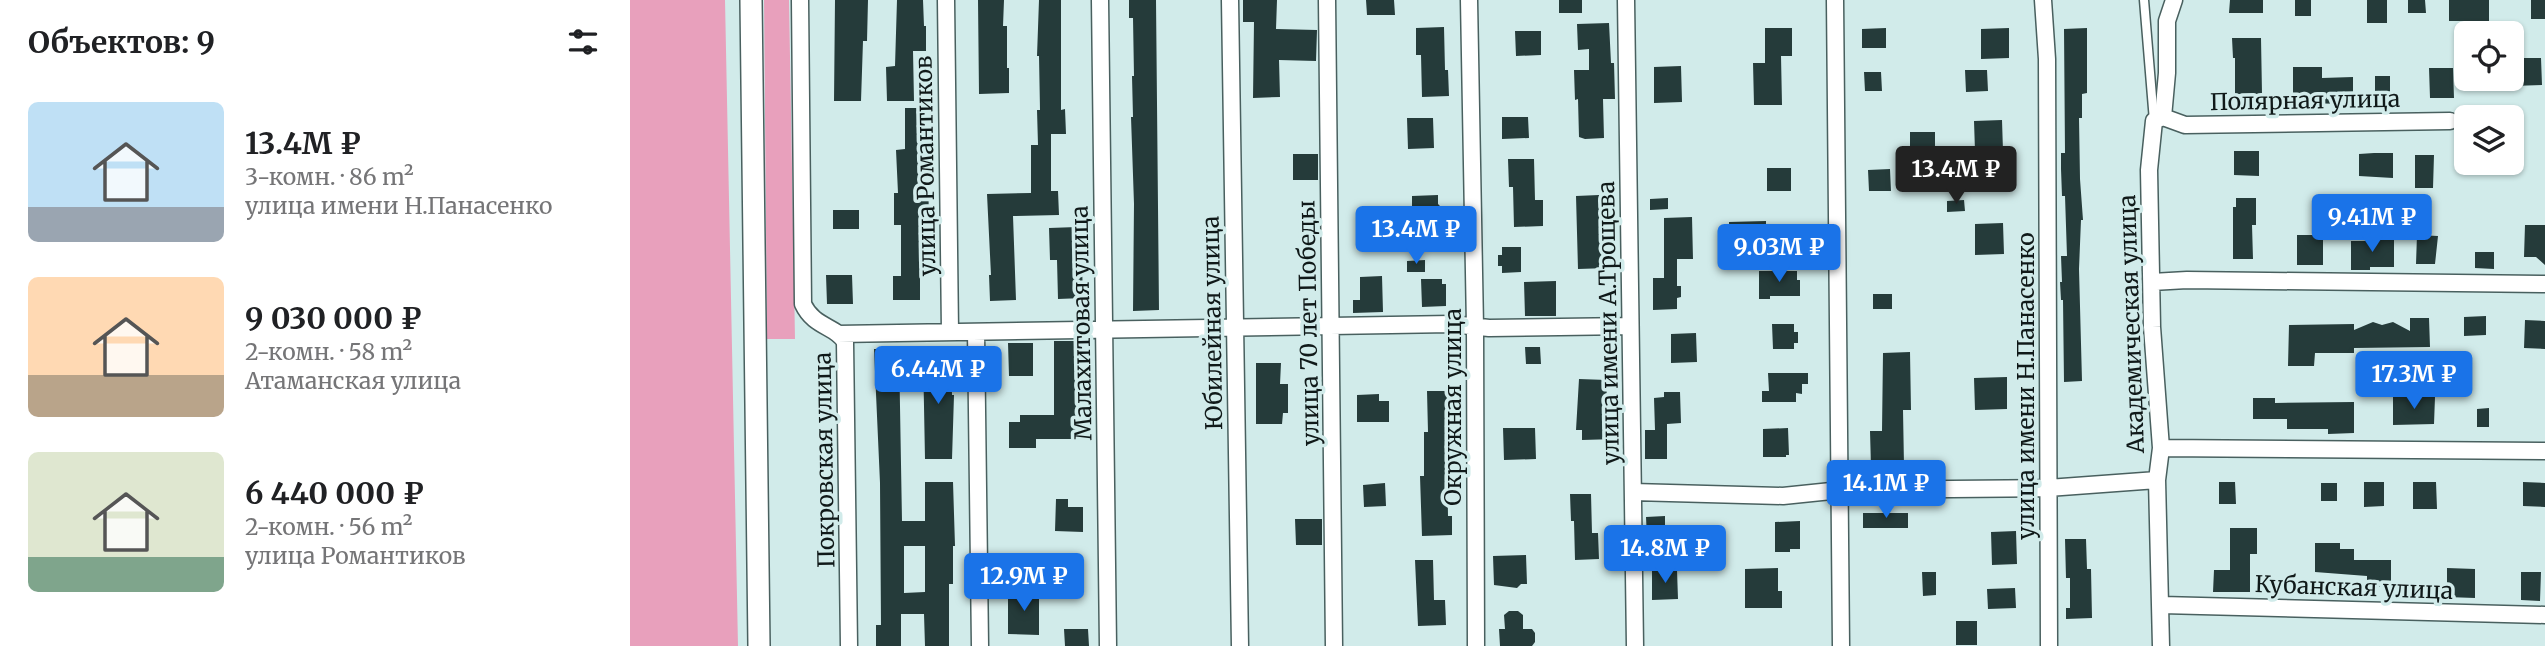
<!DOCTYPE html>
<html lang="ru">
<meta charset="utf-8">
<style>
:root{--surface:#fff;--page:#f6f6f6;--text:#202124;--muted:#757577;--accent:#1a73e8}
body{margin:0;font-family:Merriweather,serif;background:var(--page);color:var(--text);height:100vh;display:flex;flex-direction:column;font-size:26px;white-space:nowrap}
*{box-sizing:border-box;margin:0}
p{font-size:23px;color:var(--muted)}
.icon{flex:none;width:38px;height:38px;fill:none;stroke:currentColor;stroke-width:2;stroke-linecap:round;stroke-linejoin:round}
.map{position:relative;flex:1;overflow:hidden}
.side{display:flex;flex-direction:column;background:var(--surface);width:630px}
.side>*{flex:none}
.fabs{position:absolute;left:1824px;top:21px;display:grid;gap:14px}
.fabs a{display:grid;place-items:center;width:70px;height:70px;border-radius:10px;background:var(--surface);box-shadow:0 2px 5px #0004;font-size:35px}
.price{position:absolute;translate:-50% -60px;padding:0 16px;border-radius:7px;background:var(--accent);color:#fff;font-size:23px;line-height:46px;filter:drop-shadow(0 2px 4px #0008)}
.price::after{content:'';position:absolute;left:50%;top:42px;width:21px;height:16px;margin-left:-10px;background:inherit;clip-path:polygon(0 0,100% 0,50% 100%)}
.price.active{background:#222;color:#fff}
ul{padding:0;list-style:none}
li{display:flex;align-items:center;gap:21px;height:175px;padding:0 28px}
li span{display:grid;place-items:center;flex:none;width:196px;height:140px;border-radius:10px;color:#555}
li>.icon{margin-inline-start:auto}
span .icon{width:84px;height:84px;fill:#fffc;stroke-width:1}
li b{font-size:30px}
h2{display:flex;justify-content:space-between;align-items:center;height:84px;padding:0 28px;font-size:30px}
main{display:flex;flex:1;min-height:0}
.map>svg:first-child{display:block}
.green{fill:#e8a0bc}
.building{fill:#253b3a;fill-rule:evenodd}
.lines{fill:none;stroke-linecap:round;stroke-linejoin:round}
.lane-casing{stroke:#49605f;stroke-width:11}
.street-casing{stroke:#49605f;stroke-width:19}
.secondary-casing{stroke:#49605f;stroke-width:24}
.lane{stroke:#fff;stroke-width:8}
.street{stroke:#fff;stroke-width:16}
.secondary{stroke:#fff;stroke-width:21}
.labels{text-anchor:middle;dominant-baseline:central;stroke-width:7;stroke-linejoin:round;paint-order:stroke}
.street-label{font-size:23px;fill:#101919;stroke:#d1ebea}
</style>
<main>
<section class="side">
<h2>Объектов: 9<svg class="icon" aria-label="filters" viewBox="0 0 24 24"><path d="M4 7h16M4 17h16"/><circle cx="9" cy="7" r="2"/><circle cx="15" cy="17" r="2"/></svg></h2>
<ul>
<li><span style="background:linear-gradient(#bfe0f5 75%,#9aa5b1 0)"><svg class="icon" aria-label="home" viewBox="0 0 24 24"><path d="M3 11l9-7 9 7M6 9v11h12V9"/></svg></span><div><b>13.4M ₽</b><p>3-комн. · 86 m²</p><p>улица имени Н.Панасенко</p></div></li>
<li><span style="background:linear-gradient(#ffd9b3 70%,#b9a48a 0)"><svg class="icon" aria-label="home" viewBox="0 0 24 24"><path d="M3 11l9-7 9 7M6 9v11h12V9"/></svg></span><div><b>9 030 000 ₽</b><p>2-комн. · 58 m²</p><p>Атаманская улица</p></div></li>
<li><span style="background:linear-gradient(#dfe7d0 75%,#7fa58c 0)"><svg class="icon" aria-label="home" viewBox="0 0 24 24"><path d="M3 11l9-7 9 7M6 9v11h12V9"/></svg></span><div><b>6 440 000 ₽</b><p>2-комн. · 56 m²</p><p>улица Романтиков</p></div></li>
</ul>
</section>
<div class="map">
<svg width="1915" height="646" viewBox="0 0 1915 646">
<rect width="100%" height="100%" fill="#d1ebea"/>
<path class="green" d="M0,0H95L108,646H0Z
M134,0H159L165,339H137Z"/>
<path class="building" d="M205,0H238L237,41H233L231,101H204Z
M267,0H293L294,26H296V51H283L284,101H257L256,67L265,66Z
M348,0H374L373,26H377V68H379V93L349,94Z
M409,0H431V110L435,109L436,134H421V191H428L429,215L383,216L386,300L360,301L359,275H361L357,194L401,193V145H408L407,110H410L409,56H407Z
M499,0H526L529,310L503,311L504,204L501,117H503L502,76H504L503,18H499Z
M613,0H647L646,29L687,30L686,61L649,60L650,97L623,98L624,22H613Z
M736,0H764L765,15H737Z
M929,0H952V13H929Z
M1600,0H1633V13H1599Z
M1665,0H1681V16H1665Z
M1737,0H1757V23H1737Z
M1778,0H1795L1796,13H1778Z
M1819,0H1859V21H1819Z
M1901,0H1915V19H1901Z
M979,23L981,63H984L985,99H973L974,138L955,139L949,137L948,99L945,100L944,70H959V49L948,50L947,24Z
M814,27L815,70H818L819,96L792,97L791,55H786V28Z
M1135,28H1162V56H1151L1152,105H1124L1123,63H1135Z
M1256,28V48H1232V29Z
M1379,28V58L1351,59V29Z
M1457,28V93L1452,94V118H1449L1450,179L1453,220H1451L1449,269L1452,381L1434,382L1433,300H1431L1430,282H1432L1431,256H1437L1435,196H1432L1431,169V153H1435L1434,29Z
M885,31H911V55L886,56Z
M1602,38H1631L1632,94H1605V58H1603Z
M1881,43H1892V58H1911L1912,85L1882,86V91H1869V79H1881Z
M1051,66L1052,102L1024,103V67Z
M1663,67H1692V78L1723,77V104L1663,103Z
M1799,68H1823L1824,98H1800Z
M1335,70H1357L1358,91L1336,92Z
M1234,72H1251L1252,91H1235Z
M1745,76H1760V103L1745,104Z
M275,108H297L299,225H295V261H290V300H263V276H271V225H264V193H268L266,150L275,149Z
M872,117H898L899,138L872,139Z
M777,118H803L804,148L778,149Z
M1372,120L1373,151H1345L1344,121Z
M1280,132H1305V155H1280Z
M1604,151H1629V176L1604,175Z
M1744,153H1763V178L1729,176V154Z
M663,154H688V180H663Z
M1785,155H1804L1803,188H1785Z
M878,159H904L905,200H913V226L884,227L883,187H879Z
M1137,168H1161V191H1137Z
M1260,169L1261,191H1239L1238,170Z
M808,195V204L814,210V215L808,222V229L792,230V234H776L775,215H782V196Z
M969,195L970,236H977L978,268L948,269L946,196Z
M1038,198V209L1020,210V199Z
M1606,198H1626V225H1622L1623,259H1603V207H1606Z
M1334,200L1335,211L1317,212V201Z
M203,210H229V229H203Z
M1062,217L1063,259H1047V286H1051V297L1047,298V309L1023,310V278H1034V218Z
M1136,221V260H1100L1099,222Z
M1373,223L1374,254L1345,255V224Z
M1895,225H1915V265L1906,257H1894Z
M447,227V265H452L453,298L428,299L427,260H420L419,228Z
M1667,235H1693V265H1667Z
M1787,235L1808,236L1805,264H1786Z
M1745,239H1764V267H1740V270H1721V241H1745Z
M872,247H891V272L872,273V266H868V255H872Z
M1845,252H1864V269L1845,268Z
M795,260V272H777V261Z
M1129,271H1167V280H1170V296H1140V299H1129Z
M196,275H222L223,304H197Z
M752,276L753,312L723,313V300H730V277Z
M791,279H812V284H816V306L792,307Z
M926,281V316H895L894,282Z
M1243,294H1262V309H1243Z
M1856,316V335L1834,336V317Z
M1780,318H1799L1800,347L1724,348V353H1685L1684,366H1658L1659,325L1724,324V330L1743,322L1752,325L1763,322L1780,331Z
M1895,320L1915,321V349L1894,348Z
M1142,324H1164V332H1168V343H1164V349H1143Z
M1066,333L1067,362L1041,363V334Z
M424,341H449L450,439H406V448H379V422H390V415H424Z
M378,343H403V376H379Z
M895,347H910L911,364H896Z
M244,349H269L272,521H295V482H323L325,546H323V584H319V646H295L294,614H271V646H246V625H251L250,483ZM274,546H295V592L274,593Z
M1280,352L1281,410H1273L1274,466L1241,467L1240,431H1252L1253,353Z
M321,353L322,395H324L322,459H295L293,354Z
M626,363H651L650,384H658V413H653L652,424H626Z
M1138,373H1178V384H1172V394L1166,393V402H1132V391H1139Z
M1377,377V409L1345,410L1344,378Z
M949,379L977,380L976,413L986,412V439L952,440V430H946Z
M797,391H822L823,403H820L821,457H817L818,516H822V535L792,536L790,476H794V432H798Z
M1034,392H1050L1051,423L1037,424V459H1015V430H1025L1024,398L1034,397Z
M749,394V401H759V422H727V395Z
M1763,397H1805L1804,424L1763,425Z
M1623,398H1645V403L1724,402V433L1698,434V429H1657V419H1623Z
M1859,408V427H1847V409Z
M873,428H905L906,459L874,460Z
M1158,428L1159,455H1156V457H1133V429Z
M1589,482H1605L1606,504H1589Z
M1734,482H1754V506L1734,507Z
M1783,482H1806L1807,509H1783Z
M1893,482L1915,483V507L1893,506Z
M755,483L756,506L734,507L733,485Z
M1691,483H1707V501H1691Z
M940,494H961L962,533H968L969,559L945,560L944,521H941Z
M426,499H438V507H453V532L425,531Z
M1233,513H1278V528H1233Z
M1035,516V538H1017L1016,517Z
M665,519H692V545H666Z
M1170,521V549H1160V552H1145V522Z
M1600,528H1627V554H1620V592H1583L1584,570H1600Z
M1386,531L1387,564L1362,565L1361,532Z
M1435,539H1456L1457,569H1461L1462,618L1436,619V608H1440V578H1436Z
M1685,543H1710V549H1724V560H1761V587H1737V576L1685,572Z
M896,555L897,584H891L887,588L864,585L863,556Z
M785,560H803L804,600H815L816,625L788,626Z
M1148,568V591H1152V608H1115V569Z
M1817,568L1845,569V598L1817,597Z
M1022,570H1047L1048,599L1022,600Z
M1292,572H1306V595L1293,596Z
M1891,572H1911L1910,601L1891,600Z
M1385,588L1386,608L1358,609L1357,589Z
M378,592H409V635L378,634Z
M879,611H888L893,615V629H902L905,633V642L902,646H870L869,629H875L874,615Z
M1326,621H1347V645H1326Z
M434,629H458L459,646H435Z"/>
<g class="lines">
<defs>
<path id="lane" d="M1514,0L1524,121"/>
<path id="street" d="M170,0L173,304C184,328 207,326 215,342L219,646
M316,0L320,332
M470,0L478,646
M600,0L610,646
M697,0L704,646
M839,0L845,327L846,646
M996,0L1005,646
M1205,0L1211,646
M1413,0L1417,59L1419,646
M1533,117L1555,125L1820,121
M1533,117L1537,73V21L1544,0
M1522,282L1557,280L1915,284
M346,332L350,646
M208,334L821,324L859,328L1000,326
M1531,448L1915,451
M1003,492L1153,496L1211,490L1418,488L1527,480
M1532,605L1915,615
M1531,646L1527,480L1531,448L1522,327L1519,170L1524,121L1533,117"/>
<path id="secondary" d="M121,0L129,646"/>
</defs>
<use href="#lane" class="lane-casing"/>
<use href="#street" class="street-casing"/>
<use href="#secondary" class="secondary-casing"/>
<use href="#lane" class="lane"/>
<use href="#street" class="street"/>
<use href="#secondary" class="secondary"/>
</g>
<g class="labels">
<g class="street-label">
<text transform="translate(1675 100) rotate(-1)">Полярная улица</text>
<text transform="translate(295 166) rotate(-91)">улица Романтиков</text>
<text transform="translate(451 323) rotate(-91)">Малахитовая улица</text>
<text transform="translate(582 323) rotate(-91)">Юбилейная улица</text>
<text transform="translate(678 323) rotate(-91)">улица 70 лет Победы</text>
<text transform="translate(978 323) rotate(-91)">улица имени А.Трощева</text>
<text transform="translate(1501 324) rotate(-92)">Академическая улица</text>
<text transform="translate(1395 386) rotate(-90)">улица имени Н.Панасенко</text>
<text transform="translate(822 407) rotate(-90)">Окружная улица</text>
<text transform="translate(194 460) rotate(-91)">Покровская улица</text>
<text transform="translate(1724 587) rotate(2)">Кубанская улица</text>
</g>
</g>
</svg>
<div class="fabs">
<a><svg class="icon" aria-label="locate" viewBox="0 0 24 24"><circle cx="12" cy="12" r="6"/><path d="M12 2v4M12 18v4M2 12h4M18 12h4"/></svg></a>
<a><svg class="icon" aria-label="layers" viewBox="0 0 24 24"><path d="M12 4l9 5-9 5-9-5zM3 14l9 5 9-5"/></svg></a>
</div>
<b class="price active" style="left:1326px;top:206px">13.4M ₽</b>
<b class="price" style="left:1742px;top:254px">9.41M ₽</b>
<b class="price" style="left:786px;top:266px">13.4M ₽</b>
<b class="price" style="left:1149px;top:284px">9.03M ₽</b>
<b class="price" style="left:308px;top:406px">6.44M ₽</b>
<b class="price" style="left:1784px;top:411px">17.3M ₽</b>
<b class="price" style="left:1256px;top:520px">14.1M ₽</b>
<b class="price" style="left:1035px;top:585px">14.8M ₽</b>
<b class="price" style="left:394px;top:613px">12.9M ₽</b>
</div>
</main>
